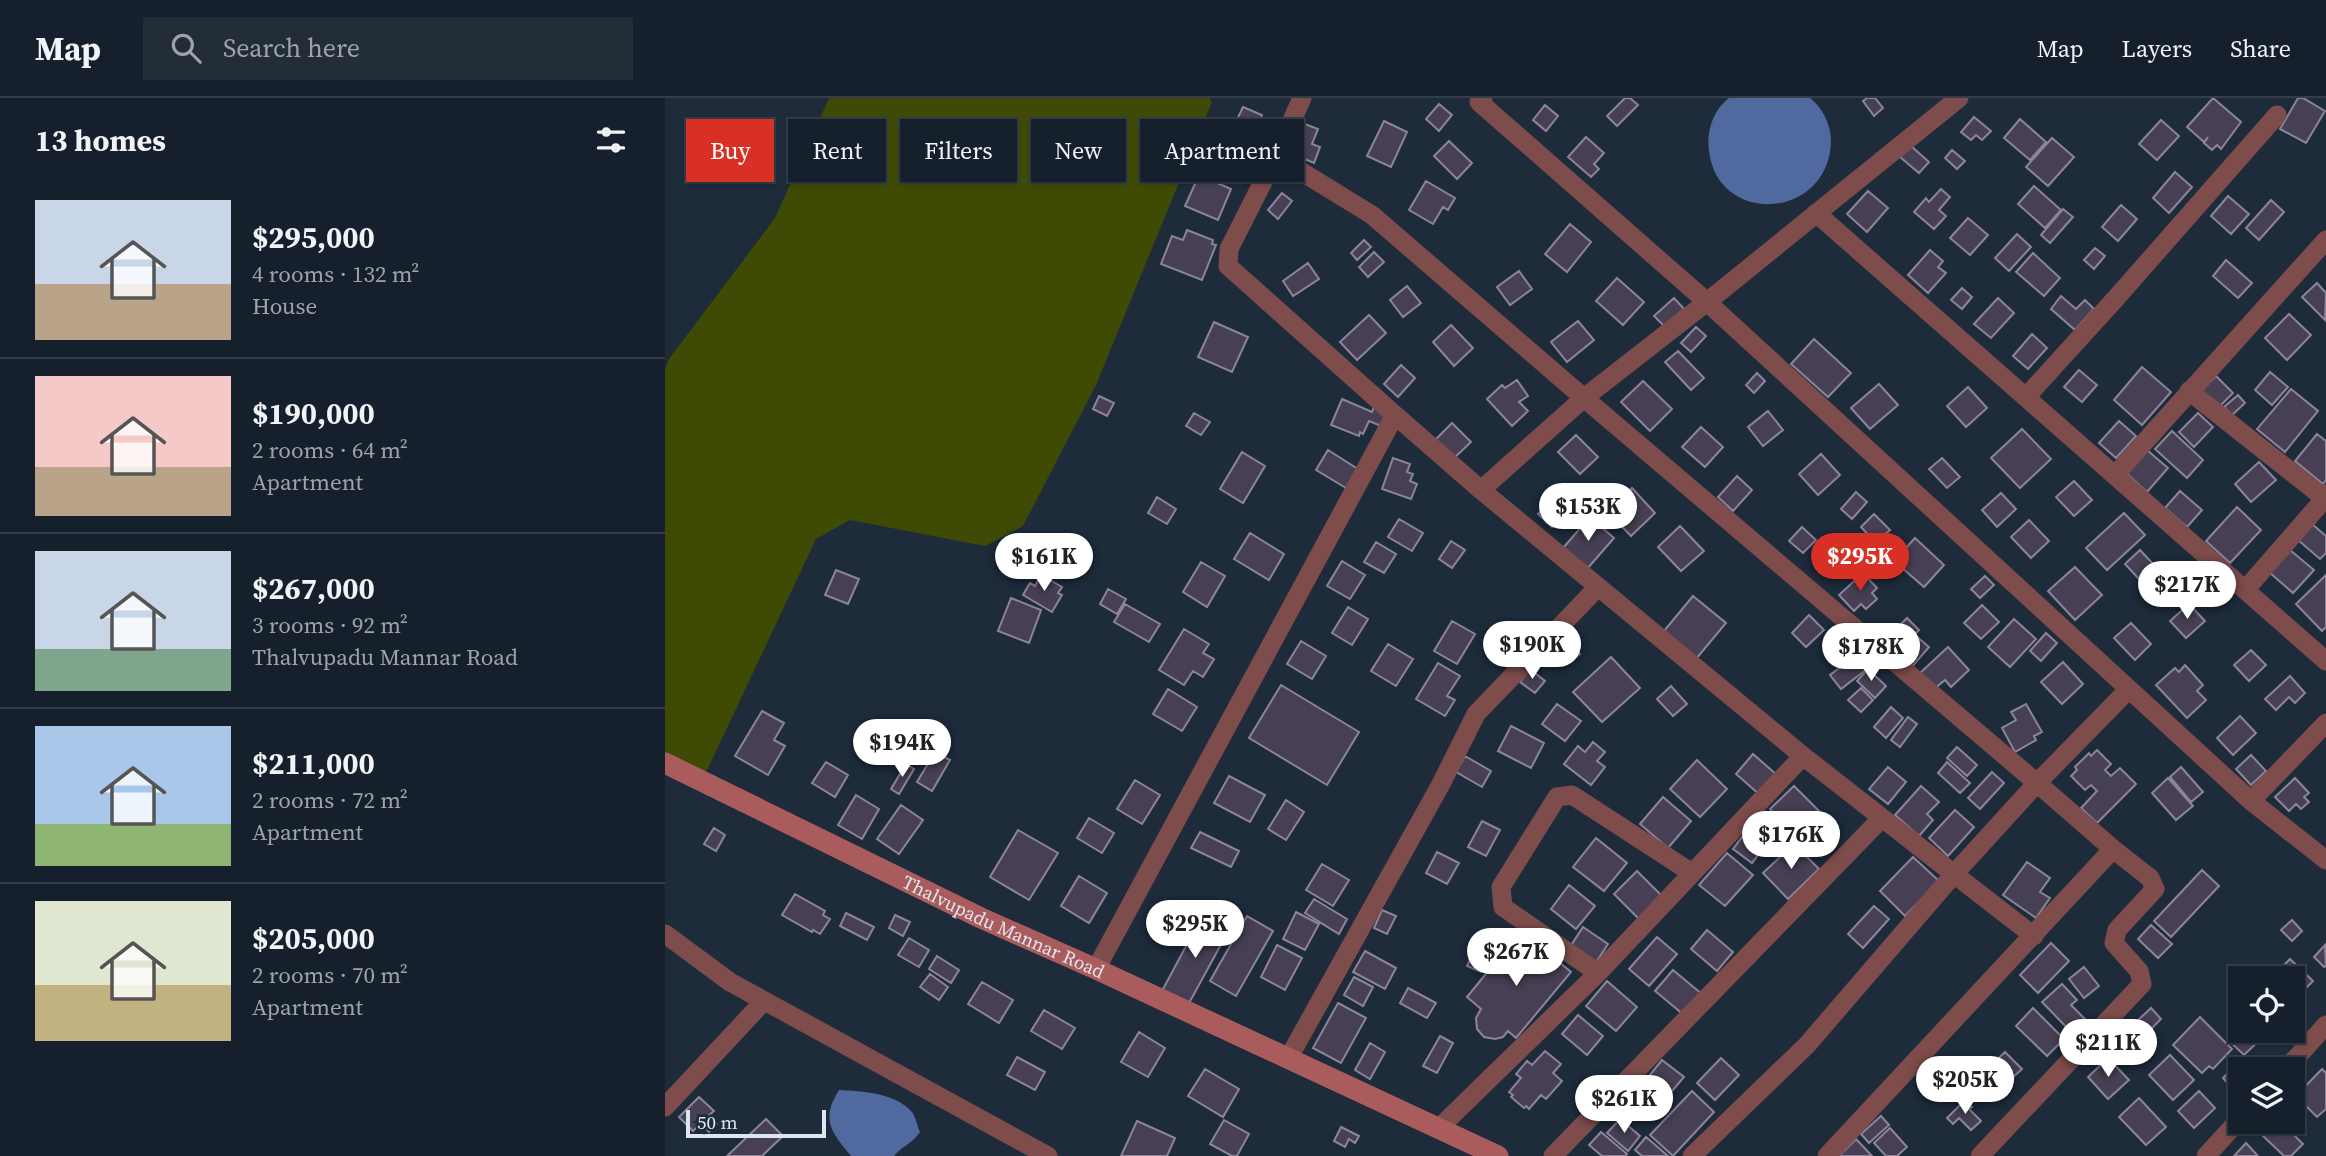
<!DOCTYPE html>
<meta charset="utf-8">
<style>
:root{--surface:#16202c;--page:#232d38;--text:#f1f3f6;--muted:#9ea3a9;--line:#353e48;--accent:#d93025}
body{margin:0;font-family:"Source Serif 4",serif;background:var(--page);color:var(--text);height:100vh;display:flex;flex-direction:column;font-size:26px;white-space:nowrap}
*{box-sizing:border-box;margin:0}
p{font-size:23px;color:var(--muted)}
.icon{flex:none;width:38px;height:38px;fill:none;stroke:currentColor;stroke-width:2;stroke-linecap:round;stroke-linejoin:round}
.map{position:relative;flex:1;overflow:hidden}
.sheet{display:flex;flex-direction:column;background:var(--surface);width:665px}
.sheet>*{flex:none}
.guide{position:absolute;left:21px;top:21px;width:665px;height:63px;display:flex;gap:14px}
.buttons{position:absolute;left:1563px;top:868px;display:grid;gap:14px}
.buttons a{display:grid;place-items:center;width:77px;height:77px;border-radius:0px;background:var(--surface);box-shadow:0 2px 5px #0004,0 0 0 2px var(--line);font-size:35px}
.scale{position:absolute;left:21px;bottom:18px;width:140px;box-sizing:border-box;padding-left:7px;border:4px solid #dde6f0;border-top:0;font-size:19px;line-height:24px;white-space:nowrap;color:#dde6f0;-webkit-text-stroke:5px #1d2b3b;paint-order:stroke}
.price{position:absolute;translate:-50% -60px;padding:0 16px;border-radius:24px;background:#fff;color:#222;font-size:23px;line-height:46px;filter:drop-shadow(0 2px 4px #0008)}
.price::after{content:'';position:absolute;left:50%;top:42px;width:21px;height:16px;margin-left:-10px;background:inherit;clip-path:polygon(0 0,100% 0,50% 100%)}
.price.current{background:var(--accent);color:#fff}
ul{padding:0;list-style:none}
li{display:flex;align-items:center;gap:21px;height:175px;padding:0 35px}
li+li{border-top:2px solid var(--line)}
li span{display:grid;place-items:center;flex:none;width:196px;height:140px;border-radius:0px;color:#555}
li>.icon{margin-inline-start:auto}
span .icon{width:84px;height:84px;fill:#fffc;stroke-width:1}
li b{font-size:30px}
h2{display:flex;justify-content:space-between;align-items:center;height:84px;padding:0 35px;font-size:30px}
.chip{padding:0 24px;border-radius:0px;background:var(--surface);box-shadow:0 2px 5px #0004,0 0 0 2px var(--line);font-size:24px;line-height:63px}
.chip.current{background:var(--accent);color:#fff}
header{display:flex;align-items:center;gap:42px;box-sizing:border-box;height:98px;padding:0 35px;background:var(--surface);border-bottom:2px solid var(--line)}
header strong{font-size:33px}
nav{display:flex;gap:38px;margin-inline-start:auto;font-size:24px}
.search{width:490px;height:63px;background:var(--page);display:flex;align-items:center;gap:18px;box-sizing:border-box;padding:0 24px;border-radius:0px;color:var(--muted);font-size:26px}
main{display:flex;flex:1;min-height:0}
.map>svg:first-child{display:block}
.green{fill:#3f4b05}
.water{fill:#506a9f}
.building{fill:#474054;stroke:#8c849b;stroke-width:2}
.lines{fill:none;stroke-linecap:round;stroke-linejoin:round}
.street{stroke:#7d4c4b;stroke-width:19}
.secondary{stroke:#aa5c5d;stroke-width:21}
.labels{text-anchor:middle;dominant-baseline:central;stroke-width:7;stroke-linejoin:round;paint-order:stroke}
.street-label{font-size:19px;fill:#dde6f0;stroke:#1d2b3b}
</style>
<header>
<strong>Map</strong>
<div class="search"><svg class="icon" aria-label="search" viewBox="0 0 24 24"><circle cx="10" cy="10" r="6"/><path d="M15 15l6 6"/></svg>Search here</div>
<nav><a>Map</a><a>Layers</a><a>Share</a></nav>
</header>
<main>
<section class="sheet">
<h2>13 homes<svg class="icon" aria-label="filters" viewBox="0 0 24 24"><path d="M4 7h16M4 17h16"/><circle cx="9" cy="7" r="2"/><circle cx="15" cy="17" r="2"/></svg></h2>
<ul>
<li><span style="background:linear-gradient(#c9d6e8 60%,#b9a48a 0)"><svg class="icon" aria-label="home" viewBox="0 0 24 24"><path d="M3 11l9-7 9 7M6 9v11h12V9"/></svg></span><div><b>$295,000</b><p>4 rooms · 132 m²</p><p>House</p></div></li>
<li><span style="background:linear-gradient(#f6c9c9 65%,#b9a48a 0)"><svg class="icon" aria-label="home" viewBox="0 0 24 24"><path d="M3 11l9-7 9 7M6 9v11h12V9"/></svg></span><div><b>$190,000</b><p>2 rooms · 64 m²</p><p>Apartment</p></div></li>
<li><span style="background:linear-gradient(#c9d6e8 70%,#7fa58c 0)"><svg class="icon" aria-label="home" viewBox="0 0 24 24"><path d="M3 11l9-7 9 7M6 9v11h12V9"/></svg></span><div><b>$267,000</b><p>3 rooms · 92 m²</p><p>Thalvupadu Mannar Road</p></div></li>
<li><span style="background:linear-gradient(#a9c7e8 70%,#8fb573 0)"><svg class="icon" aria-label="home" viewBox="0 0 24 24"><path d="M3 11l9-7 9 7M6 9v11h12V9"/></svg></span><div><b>$211,000</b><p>2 rooms · 72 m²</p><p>Apartment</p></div></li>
<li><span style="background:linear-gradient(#dfe7d0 60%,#c2b280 0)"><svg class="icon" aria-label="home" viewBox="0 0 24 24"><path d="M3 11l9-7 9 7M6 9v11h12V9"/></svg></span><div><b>$205,000</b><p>2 rooms · 70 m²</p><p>Apartment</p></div></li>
</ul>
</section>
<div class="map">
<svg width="1661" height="1058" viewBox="0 0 1661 1058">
<rect width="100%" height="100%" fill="#1d2b3b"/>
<path class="green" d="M164,0H544L547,4L431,287L358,428L320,448L185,422L151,441L37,683L0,665V271L4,261L110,120Z"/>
<path class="water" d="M1064,0H1145C1157,9 1166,27 1166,42C1165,122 1053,129 1044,53C1041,34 1048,12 1064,0Z
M174,992C197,993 231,995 247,1014C251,1019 252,1028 255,1034C248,1045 237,1048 229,1058H186C165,1033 156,1021 174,992Z"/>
<path class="building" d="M960,0H965L973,7L952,28L942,18Z
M1202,0H1210L1218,10L1209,18L1198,3Z
M1548,0L1576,24L1556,51L1552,47L1547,52L1539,45L1543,39L1539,44L1522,29Z
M1633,0H1638L1660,13L1641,45L1615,31Z
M774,6L787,17L774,33L761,21Z
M880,7L893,18L881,33L868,22Z
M578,9L597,17L591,32L598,35L593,46L566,34Z
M1309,19L1326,33L1317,42L1311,37L1306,42L1296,34Z
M1355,21L1381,44L1365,62L1339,40Z
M1496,22L1514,38L1492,62L1474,46Z
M632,23L653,31L647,46L655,49L649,65L623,54Z
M719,23L742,34L726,69L702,58Z
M921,39L939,55L929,66L934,71L926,79L903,59Z
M1387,40L1409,59L1383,88L1361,69Z
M784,43L807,65L792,81L769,58Z
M1246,48L1264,64L1254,75L1235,59Z
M1287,52L1300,63L1292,71L1280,60Z
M1510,74L1527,89L1504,115L1488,100Z
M534,77L566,91L553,122L520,108Z
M761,83L790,100L783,112L778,109L768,126L744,112Z
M1369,88L1396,112L1380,130L1353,106Z
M1276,91L1285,99L1274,112L1281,118L1269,131L1249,114L1261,100L1264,104Z
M1203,93L1223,110L1202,134L1182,116Z
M617,95L627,103L613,121L603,112Z
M1563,98L1584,116L1566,136L1546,118Z
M1606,102L1619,114L1594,142L1581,130Z
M1456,107L1472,121L1453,143L1437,129Z
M1398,111L1408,119L1385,145L1376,137Z
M1303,120L1323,137L1305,157L1285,140Z
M905,126L926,144L902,174L880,156Z
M522,132L548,142L547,146L551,147L537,182L496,166L507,138L518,142Z
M1352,136L1366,149L1344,173L1330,160Z
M699,142L706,149L692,162L686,155Z
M1430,150L1440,158L1429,171L1419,162Z
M1265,152L1278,163L1273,169L1281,175L1263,195L1243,177Z
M709,154L719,164L703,179L694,169Z
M1368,155L1395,180L1379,198L1351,174Z
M1561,162L1587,185L1573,200L1548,178Z
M643,165L654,181L628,198L618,183Z
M854,173L867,191L845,207L832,189Z
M952,180L979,204L958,227L931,203Z
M1652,185L1661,195L1660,222L1637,199Z
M742,188L756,205L738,219L725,202Z
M1297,190L1307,199L1297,211L1286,202Z
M1396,198L1411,211L1420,202L1429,211L1410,232L1386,211Z
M1009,200L1019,211L999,228L989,218Z
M1333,200L1349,215L1326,240L1309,226Z
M1624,216L1646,237L1622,262L1600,240Z
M704,217L721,235L692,262L675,244Z
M913,223L929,242L902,264L886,244Z
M549,224L583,239L567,274L533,259Z
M786,227L808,250L789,268L768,244Z
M1031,229L1041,238L1026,254L1016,245Z
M1367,236L1382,250L1363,271L1348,258Z
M1149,241L1186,275L1163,299L1126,266Z
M1013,253L1039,280L1026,292L1000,264Z
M736,267L750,280L733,299L719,286Z
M1477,269L1506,294L1477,327L1449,302Z
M1414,272L1432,287L1417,304L1399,289Z
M1605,274L1623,289L1607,307L1590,292Z
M1092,275L1100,283L1089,295L1081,287Z
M1551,278L1568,295L1552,311L1535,294Z
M852,282L863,298L854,304L863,313L847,328L822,301L837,287L840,290Z
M978,283L1007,311L985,333L956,304Z
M1214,286L1233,307L1205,331L1186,310Z
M1303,289L1322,310L1301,329L1282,308Z
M1626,291L1653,313L1620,354L1592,331Z
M1573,297L1580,305L1567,317L1559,309Z
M434,298L449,305L442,318L428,311Z
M677,301L707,314L709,309L722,315L716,328L704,323L698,336L695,334L694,338L666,327Z
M1103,313L1118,332L1098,348L1083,329Z
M529,315L545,324L536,337L521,328Z
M1533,315L1548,329L1529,349L1514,334Z
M1454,323L1471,338L1451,360L1434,345Z
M787,325L806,344L787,362L769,343Z
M1036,329L1058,349L1040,369L1017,349Z
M1357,331L1386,361L1355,390L1326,360Z
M1507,333L1538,362L1522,380L1490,351Z
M1652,336L1661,343V382L1658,386L1630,363Z
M911,337L933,359L915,376L893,354Z
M663,352L693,371L681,390L651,372Z
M1482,352L1503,370L1482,394L1461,375Z
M577,354L600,368L578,405L555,391Z
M1156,356L1175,377L1153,397L1134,376Z
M728,360L745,366L742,374L748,376L745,383L752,386L746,401L717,391Z
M1277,360L1295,379L1282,390L1264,371Z
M1594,364L1611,382L1586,404L1570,386Z
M1072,378L1087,392L1068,413L1053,399Z
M1409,383L1427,402L1409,418L1391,399Z
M967,390L990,415L966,438L942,413Z
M1515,393L1537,412L1522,429L1500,410Z
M1191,394L1202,404L1187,421L1176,411Z
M1336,395L1351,411L1332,429L1317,412Z
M492,399L511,411L502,426L483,415Z
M885,403L900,416L887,429L873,416Z
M1572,409L1596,432L1565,465L1541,443Z
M1459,415L1480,437L1442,472L1421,450Z
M1209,416L1225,432L1211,445L1196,429Z
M925,419L949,440L922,471L898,450Z
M734,421L758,435L747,453L723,439Z
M1364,422L1384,443L1366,460L1346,439Z
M1647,426L1661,438V455L1655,461L1633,442Z
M1015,428L1039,453L1016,473L993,449Z
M1137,429L1151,442L1138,455L1124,443Z
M585,435L619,456L604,482L569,461Z
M1250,440L1279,467L1259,489L1229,463Z
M786,443L800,452L787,470L774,461Z
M1160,443L1170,451L1160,463L1151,455Z
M711,444L731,456L719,475L699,464Z
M1475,452L1489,467L1474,481L1460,466Z
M1625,452L1649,472L1628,495L1605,475Z
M677,463L700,477L685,501L662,488Z
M536,464L560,478L542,509L518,494Z
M1523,467L1537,482L1520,498L1506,483Z
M1410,469L1437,497L1410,522L1383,493Z
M171,472L194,481L183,506L160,497Z
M1198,475L1212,490L1207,495L1212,501L1201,511L1196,506L1189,513L1174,497Z
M376,477L397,489L393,495L397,497L387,514L358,497L365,485L370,488Z
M1661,477V529L1657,533L1631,506Z
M1320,478L1329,487L1315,500L1306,491Z
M443,491L461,501L452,516L435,506Z
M1028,498L1061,525L1031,561L999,533Z
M346,500L376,512L364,545L333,533Z
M460,506L495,526L484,544L449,524Z
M1524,506L1540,523L1521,540L1505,523Z
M1317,507L1334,524L1316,541L1299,525Z
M683,509L703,521L687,547L667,535Z
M1144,517L1159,532L1141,549L1127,535Z
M1242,520L1254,532L1229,558L1216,546Z
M1349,521L1371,541L1345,569L1323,549Z
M787,523L810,536L792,566L769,553Z
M1466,525L1486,546L1470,562L1449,540Z
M519,531L544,546L538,555L549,561L538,579L528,573L519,587L494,572Z
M1381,535L1392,545L1376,563L1365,553Z
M1250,537L1264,549L1245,571L1231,560Z
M903,540L915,556L898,568L886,553Z
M636,543L661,558L647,581L622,566Z
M723,546L748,561L731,588L706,573Z
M1283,549L1304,572L1286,589L1280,582L1269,591L1255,575Z
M1586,552L1601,567L1584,583L1569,567Z
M1192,557L1203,570L1176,591L1165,577Z
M946,559L975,590L937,624L908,594Z
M1398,564L1418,586L1397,606L1376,584Z
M773,565L795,578L782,598L790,602L780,618L751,601Z
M1520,567L1538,587L1532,593L1541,602L1522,620L1491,587L1510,570L1514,574Z
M865,571L880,583L870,595L855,584Z
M1203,571L1221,588L1210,600L1192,583Z
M1625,578L1640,595L1630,605L1624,599L1611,612L1600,601Z
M616,587L694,634L662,687L584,640Z
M1006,588L1022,606L1008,618L992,601Z
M1196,590L1208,602L1196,614L1183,602Z
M503,591L532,609L517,633L488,616Z
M892,606L916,623L900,643L877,626Z
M1361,606L1377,634L1369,638L1371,642L1350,654L1337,630L1351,622L1346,614Z
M1226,609L1238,620L1221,640L1209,629Z
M97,613L119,625L109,642L120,648L103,677L70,658Z
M1575,618L1591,635L1568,657L1552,640Z
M1243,619L1252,626L1235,649L1226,642Z
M846,628L879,645L866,670L833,653Z
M928,644L940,654L932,663L940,669L926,687L899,666L913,648L920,654Z
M1292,649L1312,667L1302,678L1282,660Z
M1432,652L1446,666L1440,672L1446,678L1455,670L1471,686L1432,725L1416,710L1432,693L1426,687L1420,692L1406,678L1412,672L1410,669L1424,655L1426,658Z
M270,654L285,662L267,693L252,684Z
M1088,656L1112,677L1095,697L1071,676Z
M1586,657L1601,673L1586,687L1571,671Z
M800,658L826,673L817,689L791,674Z
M1032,662L1062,691L1035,719L1005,691Z
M161,664L183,677L170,699L147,685Z
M1282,664L1305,685L1295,695L1273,675Z
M241,666L249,671L234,696L226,691Z
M1223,669L1241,684L1223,706L1204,691Z
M1516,669L1538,694L1526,704L1505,679Z
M1327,674L1339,685L1315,711L1303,700Z
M564,678L600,697L585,724L549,705Z
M1503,680L1528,708L1511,722L1487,695Z
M1630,680L1644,695L1639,699L1644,704L1636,711L1631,706L1624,713L1610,699Z
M470,682L495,697L477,726L452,711Z
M1129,688L1154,713L1129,737L1105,711Z
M1256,688L1274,704L1262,716L1268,722L1254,738L1230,717Z
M191,697L214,711L197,741L173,727Z
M998,699L1026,723L1003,750L975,726Z
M621,702L639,714L621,742L603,731Z
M236,707L258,722L234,756L212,741Z
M1290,712L1309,729L1283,758L1264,740Z
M424,720L449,735L437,755L412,740Z
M817,723L835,732L821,758L803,749Z
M49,730L60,737L51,753L39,746Z
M1084,730L1103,744L1087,765L1068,751Z
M353,732L393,755L364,802L325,779Z
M535,734L574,753L566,769L526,750Z
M931,740L962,765L939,793L908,769Z
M1129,746L1154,771L1123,801L1098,775Z
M772,754L794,765L782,786L761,775Z
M1062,755L1088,777L1060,808L1034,787Z
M1248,759L1274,783L1240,818L1215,793Z
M1362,764L1385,780L1375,794L1385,800L1371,820L1338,797Z
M657,766L684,782L668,808L641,792Z
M1537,772L1554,788L1506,839L1489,823Z
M972,773L1000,801L977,824L949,796Z
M414,778L442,795L424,825L396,808Z
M904,787L930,808L911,831L886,811Z
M130,796L160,813L158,817L165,821L155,836L148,832L147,834L117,817Z
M649,801L682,821L674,836L640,815Z
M1209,808L1224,821L1198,850L1183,836Z
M717,812L731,818L722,836L709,830Z
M631,814L654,826L640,852L618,841Z
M181,815L209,829L202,842L175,828Z
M230,817L245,824L238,838L224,830Z
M537,818L564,832L523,907L497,893Z
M582,818L608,833L571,898L545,883Z
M1627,822L1637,833L1627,843L1616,832Z
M1486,827L1507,846L1493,860L1473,841Z
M918,829L943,846L930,866L905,849Z
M1042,832L1068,854L1052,873L1026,851Z
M856,833L906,874L851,940L843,933L838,939L830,941L819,939L812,931L811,920L816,911L802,899Z
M817,835L831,841L816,874L802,868Z
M992,839L1012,856L984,888L964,871Z
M244,840L264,852L254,869L233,857Z
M1386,845L1404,863L1373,895L1355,877Z
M612,847L637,860L620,892L596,879Z
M1660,847L1661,868L1659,869L1649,859Z
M700,853L731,870L720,891L688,874Z
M272,858L294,872L286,885L264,871Z
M1625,861L1648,883L1634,897L1628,891V880H1617L1611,875Z
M1419,869L1434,888L1419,900L1404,881Z
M1008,872L1037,896L1019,917L990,893Z
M265,876L283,889L274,902L255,889Z
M689,879L708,889L698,908L679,897Z
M942,883L972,909L951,933L921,908Z
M317,884L348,902L334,925L303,906Z
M1397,886L1412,902L1406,907L1423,924L1409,937L1377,904Z
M743,890L771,905L762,920L735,905Z
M673,905L701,920L676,965L648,950Z
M1368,910L1399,941L1382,958L1351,928Z
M1486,910L1496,921L1481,936L1470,925Z
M379,912L410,930L397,951L366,933Z
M913,917L938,938L922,957L897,936Z
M1535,919L1567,951L1548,971L1544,968L1537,975L1508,947Z
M1575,931L1590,933L1597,940L1579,957L1563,942Z
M474,934L500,950L483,979L456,964Z
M775,938L788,945L772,975L758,968Z
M705,945L720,954L705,981L690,972Z
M880,953L896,966L888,975L897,983L881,1001L876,997L864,1011L861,1008L859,1010L846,999L848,997L844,994L856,980L851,976L862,963L867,967Z
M1340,954L1357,971L1331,995L1314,979Z
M1505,957L1529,982L1508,1002L1484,977Z
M352,959L380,974L370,992L342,977Z
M1056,960L1074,977L1050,1002L1032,985Z
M1443,960L1464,982L1443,1001L1423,979Z
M1577,961L1586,971H1575V998L1558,980Z
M997,962L1019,979L992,1011L971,994Z
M540,971L574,991L558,1019L523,998Z
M1657,971L1661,975V1011L1652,1019L1631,998Z
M1027,993L1049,1014L1008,1058L985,1037Z
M1534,993L1550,1010L1529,1030L1513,1013Z
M34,999L49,1013L43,1018L52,1026L44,1034L36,1025L28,1033L14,1019Z
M1474,1000L1501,1029L1481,1047L1454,1019Z
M1300,1002L1307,1009L1304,1011L1316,1023L1306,1032L1294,1020L1288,1026L1282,1020Z
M1216,1018L1224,1027L1204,1045L1196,1036Z
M101,1021L118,1038L97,1058H62Z
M955,1021L975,1038L963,1053L942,1035Z
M559,1022L584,1036L572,1058H567L545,1046Z
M472,1023L510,1040L502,1058H456Z
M1610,1024H1616L1638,1046L1626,1058H1619L1597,1037Z
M676,1029L694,1038L690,1045L684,1041L680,1049L669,1043Z
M1225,1030L1242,1049L1232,1058H1221L1209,1045Z
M936,1034L962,1056L960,1058H937L924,1047Z
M981,1039L1003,1058H977L970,1052Z
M1191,1041L1207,1058H1174Z
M1581,1045L1593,1058H1569Z"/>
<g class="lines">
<path class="street" d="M637,0L611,58L707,117L919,300L816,392L1138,658L1289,776L1372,685L919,300L1042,204L814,4L818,0
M1294,0L1042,204L1586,703L1661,762
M611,58L564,151L563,168L730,317
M1151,115L1661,563
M1524,293L1653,395L1661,396
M1361,299L1452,199L1612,17
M1450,377L1661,142
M1580,492L1661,399
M1586,703L1661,625
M1448,751L1372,685L1464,591
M0,836L65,884L383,1058
M431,871L730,317L816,392
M933,875L838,809L836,789L892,699L907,697L1027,775
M623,961L776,686L811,616L932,490
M1621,971L1661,927
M0,1009L99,903
M773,1031L933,875L1138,658
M888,1058L1216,721
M1027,1058L1142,947L1289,776L1369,838
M1162,1058L1448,751L1485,780L1490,791L1452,832L1449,845L1474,873L1477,886L1315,1058
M1541,1058L1575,1021"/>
<path class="secondary" id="s1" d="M0,665L316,820L431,871L833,1058"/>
</g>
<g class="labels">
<g class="street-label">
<text stroke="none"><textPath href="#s1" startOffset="376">Thalvupadu Mannar Road</textPath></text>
</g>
</g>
</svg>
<div class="buttons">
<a><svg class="icon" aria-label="locate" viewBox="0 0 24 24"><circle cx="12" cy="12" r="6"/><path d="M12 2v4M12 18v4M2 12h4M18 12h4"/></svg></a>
<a><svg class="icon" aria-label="layers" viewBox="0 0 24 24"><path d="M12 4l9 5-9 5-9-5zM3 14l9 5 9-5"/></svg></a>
</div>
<div class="scale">50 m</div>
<b class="price" style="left:923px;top:445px">$153K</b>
<b class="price" style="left:379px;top:495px">$161K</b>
<b class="price current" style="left:1195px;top:495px">$295K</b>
<b class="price" style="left:1522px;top:523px">$217K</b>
<b class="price" style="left:867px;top:583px">$190K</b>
<b class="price" style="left:1206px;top:585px">$178K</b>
<b class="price" style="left:237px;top:681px">$194K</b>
<b class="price" style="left:1126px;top:773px">$176K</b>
<b class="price" style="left:530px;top:862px">$295K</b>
<b class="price" style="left:851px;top:890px">$267K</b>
<b class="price" style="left:1443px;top:981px">$211K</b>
<b class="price" style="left:1300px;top:1018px">$205K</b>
<b class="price" style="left:959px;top:1037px">$261K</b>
<div class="guide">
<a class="chip current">Buy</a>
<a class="chip">Rent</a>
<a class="chip">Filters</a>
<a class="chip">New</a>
<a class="chip">Apartment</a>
</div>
</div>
</main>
